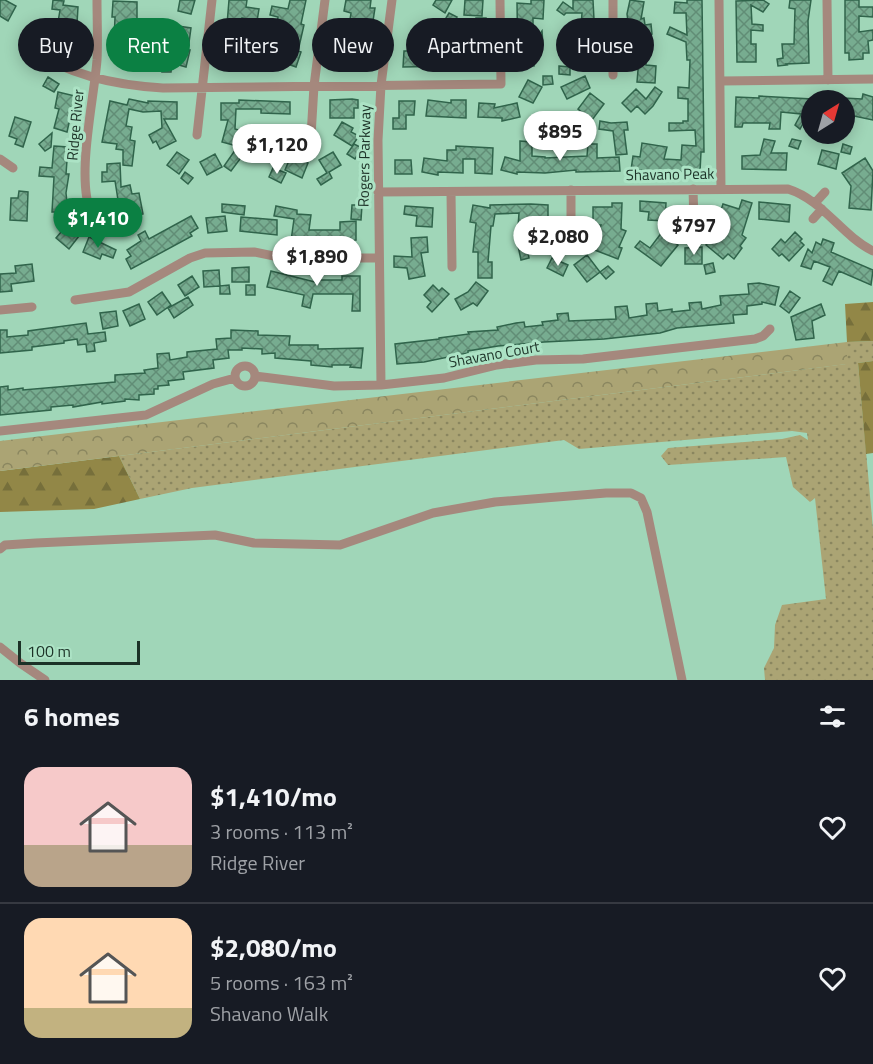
<!DOCTYPE html>
<meta charset="utf-8">
<style>
:root{--surface:#171b24;--page:#242831;--text:#f1f3f6;--muted:#9ea1a6;--line:#363941;--accent:#0b8043}
body{margin:0;font-family:"Titillium Web",sans-serif;background:var(--page);color:var(--text);height:100vh;display:flex;flex-direction:column;font-size:22px;white-space:nowrap}
*{box-sizing:border-box;margin:0}
p{font-size:20px;color:var(--muted)}
.icon{flex:none;width:33px;height:33px;fill:none;stroke:currentColor;stroke-width:2;stroke-linecap:round;stroke-linejoin:round}
.map{position:relative;height:680px;overflow:hidden}
.drawer{display:flex;flex-direction:column;background:var(--surface);flex:1}
.drawer>*{flex:none}
.banner{position:absolute;left:18px;top:18px;width:837px;height:54px;display:flex;gap:12px}
.needle{width:39px;rotate:37deg}
.fabs{position:absolute;left:801px;top:90px;display:grid;gap:12px}
.fabs a{display:grid;place-items:center;width:54px;height:54px;border-radius:50%;background:var(--surface);box-shadow:0 3px 15px #0003;font-size:30px}
.scale{position:absolute;left:18px;bottom:15px;width:122px;box-sizing:border-box;padding-left:6px;border:3px solid #1c3227;border-top:0;font-size:16px;line-height:21px;white-space:nowrap;color:#1c3227;-webkit-text-stroke:4px #ace3c5;paint-order:stroke}
.price{position:absolute;translate:-50% -51px;padding:0 14px;border-radius:21px;background:#fff;color:#222;font-size:20px;line-height:39px;filter:drop-shadow(0 2px 3px #0008)}
.price::after{content:'';position:absolute;left:50%;top:36px;width:18px;height:14px;margin-left:-9px;background:inherit;clip-path:polygon(0 0,100% 0,50% 100%)}
.price.on{background:var(--accent);color:#fff}
ul{padding:0;list-style:none}
li{display:flex;align-items:center;gap:18px;height:150px;padding:0 24px}
li+li{border-top:2px solid var(--line)}
li span{display:grid;place-items:center;flex:none;width:168px;height:120px;border-radius:18px;color:#555}
li>.icon{margin-inline-start:auto}
span .icon{width:72px;height:72px;fill:#fffc;stroke-width:1}
li b{font-size:26px}
h2{display:flex;justify-content:space-between;align-items:center;height:72px;padding:0 24px;font-size:26px}
.tag{padding:0 21px;border-radius:27px;background:var(--surface);box-shadow:0 3px 15px #0003;font-size:21px;line-height:54px}
.tag.on{background:var(--accent);color:#fff}
.map>svg:first-child{display:block}
.grass{fill:url(#grass-dots)}
.forest{fill:url(#forest-firs)}
.park{fill:url(#park-crowns)}
.building{fill:url(#building-cross-hatch);stroke:#30644b;stroke-width:1.5}
.lines{fill:none;stroke-linecap:round;stroke-linejoin:round}
.minor{stroke:#a5887d;stroke-width:9}
.labels{text-anchor:middle;dominant-baseline:central;stroke-width:6;stroke-linejoin:round;paint-order:stroke}
.street-label{font-size:15px;fill:#1c3227;stroke:#ace3c5}
</style>
<div class="map">
<svg width="873" height="680" viewBox="0 0 873 680">
<defs>
<pattern id="grass-dots" width="8" height="8" patternUnits="userSpaceOnUse" patternTransform="scale(1.5)"><rect width="8" height="8" fill="#aba474"/><path d="M2 2h.1M6 6h.1" fill="none" stroke="#8a865f" stroke-width="1.8" stroke-linecap="round"/></pattern>
<pattern id="forest-firs" width="22" height="20" patternUnits="userSpaceOnUse" patternTransform="scale(1.5)"><rect width="22" height="20" fill="#928747"/><path d="M5 1l3.5 6h-7zM16 11l3.5 6h-7z" fill="#766f3b"/></pattern>
<pattern id="park-crowns" width="20" height="18" patternUnits="userSpaceOnUse" patternTransform="scale(1.5)"><rect width="20" height="18" fill="#aba474"/><path d="M2 6a3 3 0 1 1 6 0M12 15a3 3 0 1 1 6 0" fill="none" stroke="#8a865f"/></pattern>
<pattern id="building-cross-hatch" width="8" height="8" patternUnits="userSpaceOnUse" patternTransform="scale(1.5)"><rect width="8" height="8" fill="#77ac90"/><path d="M0 0l8 8M0 8l8-8" fill="none" stroke="#618d76"/></pattern>
</defs>
<rect width="100%" height="100%" fill="#a0d6b8"/>
<path class="grass" d="M873,341V361L858,363L873,529V680H765L764,668L774,648L775,625L782,605L826,599L815,498L810,502L793,487L786,457L668,465L661,456L668,448L782,439L800,435L808,440L807,433L792,431L579,449L564,440L192,488L140,499L119,456L846,364L847,342Z"/>
<path class="forest" d="M873,302V341L847,342L845,304Z
M873,361V453L866,454L858,363Z
M119,456L140,499L94,509L0,512V471Z"/>
<path class="park" d="M847,342V364L0,471V441Z"/>
<path class="building" d="M0,0H5L16,6L8,21L0,16Z
M53,0L64,1L63,5L78,7L77,24L58,22L60,10L52,9Z
M180,0H195L191,14L178,11Z
M229,0H247L246,7L259,9L257,21L242,18L240,34L256,36L255,45L242,43L236,68L222,64L229,38L226,37Z
M290,0H306L301,24L304,25L298,51L301,52L296,67L282,62L287,46L268,42L270,32L274,33L278,17L270,15L272,6L288,9Z
M346,0H371L370,8H375L373,21L366,20L362,45L352,43L349,66L333,63L338,25L349,26L351,13L344,11Z
M436,0H452L445,13L433,5Z
M465,0H483L482,16L464,15Z
M531,0H544L543,19L533,18V34H540L542,31L543,44L535,45L534,66L518,65L517,3L531,4Z
M573,0H593L595,39H592L590,60L574,58L576,39H568V28L583,29L581,27L582,13H566L564,15L557,10L563,2L573,9Z
M630,0L644,2L641,19L644,18L645,25L651,24L652,34L644,35L646,65L656,66L655,83L637,82L639,58H633L627,14Z
M687,0H702L704,152H701L700,172L631,170L633,156L640,157L642,143L667,147L664,159L681,160L682,145L696,146L695,130L669,131V123H683V121H688V99L678,98V87L689,88L690,60H687L686,42L667,34L670,27L687,35L686,13H674L675,2L687,3Z
M763,0L769,4L763,12L751,5L752,24L763,25V31L751,30V44H756V62H737L736,1Z
M790,0H811L808,21L809,63L786,64L787,65L778,66L777,59L783,58L782,44H794L795,9L789,8Z
M845,0H859V7H873V17L859,16V32L873,30V40L868,41L869,53H863V59L849,60V53H845Z
M113,1L137,2V20H142V30H129L128,44L114,43L115,17H112Z
M449,13L457,17L451,27L443,23Z
M476,18H486L485,46L476,45Z
M178,26L191,28L188,50H190L186,67L172,63L171,72H162L163,62L171,63Z
M54,35L67,40L68,35L80,38L76,55L64,52L65,49L51,44Z
M417,38H428V51L450,50L451,66L403,67L404,51H418Z
M462,49L480,51L478,66L460,64Z
M133,61L142,62V70L133,69Z
M353,61H363V70L353,69Z
M559,66L570,67V75L559,74Z
M543,76H552L553,84L543,85Z
M585,76L590,88L567,99L561,87Z
M48,77L59,84L54,92L43,86Z
M528,80L542,87L533,103L519,97Z
M655,87L662,92L653,106L645,114L637,106L631,112L622,103L636,89L646,99Z
M58,92L75,96L67,132L54,128L59,109L55,108Z
M590,93L604,104L592,120L578,109Z
M863,94L873,97V120L844,114V98L862,99Z
M759,96L812,99V130L806,118L800,129L795,125L801,114L781,112L780,129H769L770,123H743L742,127H735L736,97L759,98Z
M129,99L148,103V101L177,102V119H164L176,141L160,149L156,141L153,143L149,135L162,128L161,111L143,112L129,109L126,126L132,127L130,140L135,141L132,166L123,165V150L116,149L117,144L102,142L110,101L127,105Z
M352,99L358,100V108H354V118H330V100Z
M239,100L290,102V114L261,113V109H236L235,129L242,131L237,146L222,142L228,120H221V103H239Z
M428,100L451,103V100H466V118L426,116Z
M399,101H415L414,115H406V129H393V118H399Z
M479,103L495,104L494,108L517,103L520,117L502,121V118L478,117Z
M15,117L31,122L23,147L15,144L17,139L9,136Z
M600,121L611,123L627,122L628,130H624L627,154L616,155L613,131L599,129Z
M342,122L353,128L351,132L359,136L352,146L334,135Z
M267,125L268,136L259,137L258,126Z
M279,132L287,148L274,154L266,139Z
M52,133L51,147L45,151L39,144Z
M764,139L775,141L771,153H787L786,170L742,169V156L760,155Z
M792,139L801,141L798,149L789,146Z
M520,141L532,142V156L545,157V158L587,156L588,144H597V158L619,157L620,171L576,172V170L545,173L517,172V174L501,170L505,157L520,161Z
M354,144L362,148L355,159L347,154Z
M843,144L852,147L850,154L841,152Z
M54,146L68,147L66,174H69L66,193L68,212H52L54,177L39,176L40,167L52,168Z
M238,146L246,151L231,171L224,166Z
M456,146L493,148L492,174L475,173V159H463V173L438,172V175L422,172L424,158L447,161V150H456Z
M822,150L839,154L836,169L818,164Z
M177,152L189,160L179,174L167,165Z
M333,152L341,165L329,172L332,178L321,185L317,179L327,173L319,160Z
M215,154L222,167L207,175L200,162Z
M291,156L308,163L302,178L285,170Z
M865,158L873,171L871,210L849,208L851,186L842,173Z
M395,160H411L412,174H395Z
M120,163L121,187L130,185L132,194L139,193L143,214L134,216L132,203L119,206L115,181L102,182V172H107V164Z
M273,168L286,173L281,183L269,177Z
M185,172L193,178L188,184L181,178Z
M19,191L28,192L27,221L10,220L11,198H18Z
M742,200L752,203L742,235L746,238L740,246L742,248L734,259L728,254L723,259L706,245L723,224L717,222L723,204L739,209Z
M640,201L666,203L665,221L648,220L649,212L640,211Z
M759,202L790,205L789,222L759,219Z
M612,203H622L621,229L626,231L619,247L622,248L618,259L592,249L601,225H593V207H612Z
M222,204L245,206L244,215L222,212Z
M531,204L548,205V225H543V247L527,248L529,258L521,260L517,241L519,213L495,214L493,226H491L488,262H492V278H478V252H473L476,223L470,222L473,205L490,208V205Z
M352,205H362L361,220L351,219Z
M276,206L297,210V214L311,215L309,230H340V222L356,221V240L330,241V244L313,245V243L291,241L294,219L274,216Z
M405,206L433,208L432,227L416,226L417,216L404,214Z
M191,216L198,228L190,233L192,236L131,269L126,259L131,256L127,250L141,241L138,235L145,231L149,239Z
M225,216L227,231L208,233L206,218Z
M241,217L277,220V235L240,231Z
M67,225L79,236L69,249L56,238Z
M662,232L678,245L661,266L635,247L640,241L650,248Z
M795,232L802,239L800,241L804,245L789,261L782,254L779,256L772,249L781,239L785,243Z
M89,237L116,250L113,258L102,254L100,259L83,252Z
M427,237L428,252L421,253L425,276L409,279L407,268L394,267V256L412,257L411,238Z
M823,239L834,243L831,252L873,270L871,285L839,271L832,285L823,281L830,267L814,261L811,269L801,266L808,249L812,253L816,242L821,245Z
M702,247V264H685V248Z
M587,255L600,272L587,282L574,265Z
M552,258L568,265L563,276L547,268Z
M713,263L715,272L706,274L704,265Z
M32,264L34,281L11,284L12,291L0,292V274L16,273L15,266Z
M608,266L614,272L606,279L600,272Z
M249,267V282H232V268Z
M219,270L220,286L229,285L230,294H220V286L204,287L203,271Z
M271,271L315,282V280H342V276H360V311H352L353,294H313L310,308L302,306L304,295L267,287Z
M192,276L199,287L185,296L178,285Z
M476,282L488,291L477,306L473,303L461,310L455,299L468,292Z
M759,283L779,287L775,305L762,302V304L747,306V314L733,315L734,323L677,328L660,333L604,339L544,342L498,346L468,351V353L424,362L397,364L395,344L439,339V338L469,334L468,332L498,330L497,327L516,323L524,322L525,327L543,325L542,322L558,320L557,314L568,313L569,321L616,319L615,307L627,306L629,318L647,315L646,304L657,303L658,311L672,309V312L690,310L689,303L701,302L702,309L721,305L720,296L749,294L748,284Z
M246,285H255V295H246Z
M433,285L439,291L442,288L449,294L432,312L427,307L431,302L424,295Z
M790,291L800,298L789,313L780,306Z
M162,292L171,305L157,315L148,302Z
M188,297L193,305L174,318L168,308Z
M139,304L145,319L130,326L123,311Z
M821,304L825,315L812,321L814,338L796,340L791,317Z
M116,311L118,326L103,329L100,313Z
M86,323L88,334L105,332L106,341L94,343L95,351L87,352L86,344L78,345L77,339L64,341V343L32,347V350L0,353V330H7V337L28,335V331Z
M231,330L258,331V335L290,336L289,345H318V349L363,348L361,368L350,367L351,365H332V367L311,365V361L275,358V353L262,354V349L242,348V350H228L229,358L213,360L214,368L183,372L184,379L168,381L169,385L158,386V389H154V394L139,395V400L125,399V401L102,404V402L73,407V405L51,407V410L0,415V387L8,386V390L23,388V390L115,382V375L145,373L144,370L158,368L157,354L169,353L170,360L187,357V352L217,349L216,339L231,338Z"/>
<g class="lines">
<path class="minor" d="M613,0V75
M719,0L721,189
M827,0L828,80
M26,47C69,75 113,85 163,88L501,84L500,0
M721,81L873,79
M197,135L212,0
M311,136L314,86L325,0
M0,159L13,168
M693,189L694,223
M571,190V239
M378,192L788,189C823,200 841,235 873,251
M451,192L452,267
M815,203L825,192
M92,215C75,181 94,100 97,60C98,40 97,20 97,0
M813,219L822,209
M75,300L129,292L190,258L205,253L254,252L313,264L357,258H379
M0,310L32,307
M235 376a10 10 0 1 1 20 0a10 10 0 1 1-20 0Z
M255,376L334,386L381,385L444,378L497,365L536,360L583,359L755,339L763,336L770,329
M381,385L378,140L381,85L392,0
M0,431L146,415L213,384L235,378
M0,549L5,545L36,543L215,535L254,543L340,545L433,513L495,502L606,493H631L641,498L647,512L682,680
M0,647L20,663L45,680"/>
</g>
<g class="labels">
<g class="street-label">
<text transform="translate(75 125) rotate(-85)">Ridge River</text>
<text transform="translate(364 156) rotate(-89)">Rogers Parkway</text>
<text transform="translate(670 174) rotate(-1)">Shavano Peak</text>
<text transform="translate(494 354) rotate(-10)">Shavano Court</text>
</g>
</g>
</svg>
<div class="fabs">
<a><svg class="needle" viewBox="-14 -14 28 28"><path d="M0-13l5 13h-10z" fill="#e53935"/><path d="M0 13l5-13h-10z" fill="#9ea1a6"/></svg></a>
</div>
<div class="scale">100 m</div>
<b class="price" style="left:560px;top:162px">$895</b>
<b class="price" style="left:277px;top:175px">$1,120</b>
<b class="price on" style="left:98px;top:249px">$1,410</b>
<b class="price" style="left:694px;top:256px">$797</b>
<b class="price" style="left:558px;top:267px">$2,080</b>
<b class="price" style="left:317px;top:287px">$1,890</b>
<div class="banner">
<a class="tag">Buy</a>
<a class="tag on">Rent</a>
<a class="tag">Filters</a>
<a class="tag">New</a>
<a class="tag">Apartment</a>
<a class="tag">House</a>
</div>
</div>
<section class="drawer">
<h2>6 homes<svg class="icon" aria-label="filters" viewBox="0 0 24 24"><path d="M4 7h16M4 17h16"/><circle cx="9" cy="7" r="2"/><circle cx="15" cy="17" r="2"/></svg></h2>
<ul>
<li><span style="background:linear-gradient(#f6c9c9 65%,#b9a48a 0)"><svg class="icon" aria-label="home" viewBox="0 0 24 24"><path d="M3 11l9-7 9 7M6 9v11h12V9"/></svg></span><div><b>$1,410/mo</b><p>3 rooms · 113 m²</p><p>Ridge River</p></div><svg class="icon" aria-label="heart" viewBox="0 0 24 24"><path d="M12 20l-8-8c-3-5 5-10 8-4 3-6 11-1 8 4z"/></svg></li>
<li><span style="background:linear-gradient(#ffd9b3 75%,#c2b280 0)"><svg class="icon" aria-label="home" viewBox="0 0 24 24"><path d="M3 11l9-7 9 7M6 9v11h12V9"/></svg></span><div><b>$2,080/mo</b><p>5 rooms · 163 m²</p><p>Shavano Walk</p></div><svg class="icon" aria-label="heart" viewBox="0 0 24 24"><path d="M12 20l-8-8c-3-5 5-10 8-4 3-6 11-1 8 4z"/></svg></li>
</ul>
</section>
